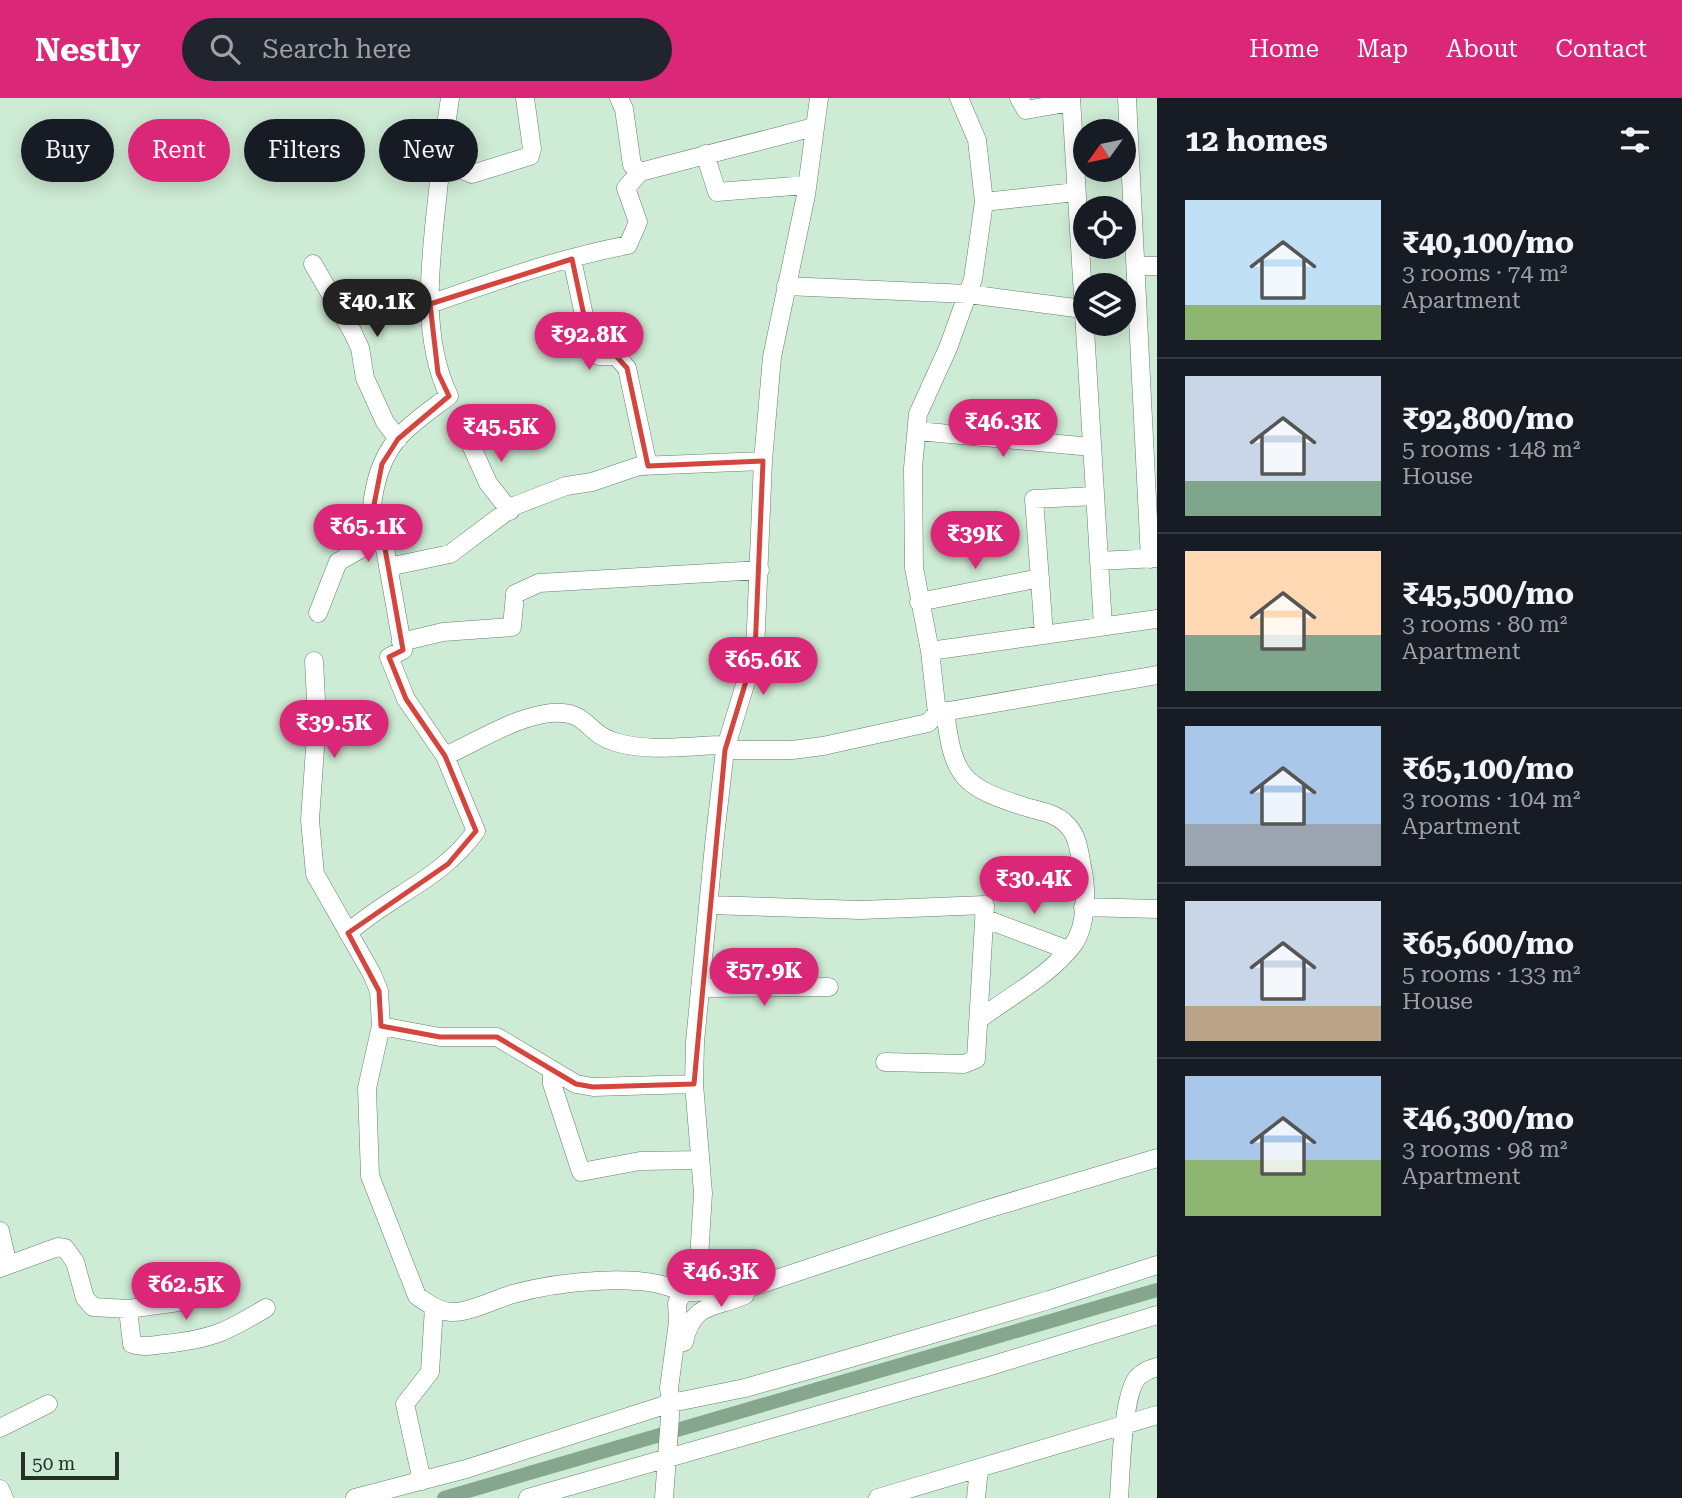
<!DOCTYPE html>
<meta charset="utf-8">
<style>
:root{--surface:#171b24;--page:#20242c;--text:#f1f3f6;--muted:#9ea1a6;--line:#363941;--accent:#db2777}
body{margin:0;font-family:"Roboto Serif",serif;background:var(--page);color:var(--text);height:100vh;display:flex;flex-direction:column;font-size:26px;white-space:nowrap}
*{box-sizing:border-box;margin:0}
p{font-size:23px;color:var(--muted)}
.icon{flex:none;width:38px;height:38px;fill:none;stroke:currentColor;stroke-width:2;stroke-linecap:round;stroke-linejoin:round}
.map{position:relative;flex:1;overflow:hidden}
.details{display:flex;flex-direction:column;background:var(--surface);width:525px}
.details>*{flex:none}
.banner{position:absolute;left:21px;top:21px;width:665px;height:63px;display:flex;gap:14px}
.needle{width:46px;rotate:237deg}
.fabs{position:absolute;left:1073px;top:21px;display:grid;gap:14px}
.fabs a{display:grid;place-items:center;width:63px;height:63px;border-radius:50%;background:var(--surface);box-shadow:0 4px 18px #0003;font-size:35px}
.scale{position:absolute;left:21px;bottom:18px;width:98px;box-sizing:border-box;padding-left:7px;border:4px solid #263229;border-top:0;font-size:19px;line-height:24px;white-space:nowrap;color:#263229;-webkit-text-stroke:5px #ceebd5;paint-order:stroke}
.price{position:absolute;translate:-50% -60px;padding:0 16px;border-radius:24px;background:var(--accent);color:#fff;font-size:23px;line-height:46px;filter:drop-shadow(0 2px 4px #0008)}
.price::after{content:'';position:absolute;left:50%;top:42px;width:21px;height:16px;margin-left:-10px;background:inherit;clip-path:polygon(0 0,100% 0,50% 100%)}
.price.active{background:#222;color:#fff}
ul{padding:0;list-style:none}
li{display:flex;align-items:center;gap:21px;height:175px;padding:0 28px}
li+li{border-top:2px solid var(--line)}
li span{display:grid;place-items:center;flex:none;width:196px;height:140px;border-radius:0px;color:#555}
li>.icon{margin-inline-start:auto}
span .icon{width:84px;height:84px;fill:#fffc;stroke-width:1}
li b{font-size:30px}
h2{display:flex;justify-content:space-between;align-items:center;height:84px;padding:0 28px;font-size:30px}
.tag{padding:0 24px;border-radius:32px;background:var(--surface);box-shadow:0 4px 18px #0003;font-size:24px;line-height:63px}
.tag.active{background:var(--accent);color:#fff}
header{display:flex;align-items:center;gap:42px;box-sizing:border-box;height:98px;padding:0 35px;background:var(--accent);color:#fff}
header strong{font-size:33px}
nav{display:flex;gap:38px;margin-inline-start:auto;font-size:24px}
.search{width:490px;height:63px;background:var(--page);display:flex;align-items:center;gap:18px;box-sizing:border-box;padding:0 24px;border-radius:38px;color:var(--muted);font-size:26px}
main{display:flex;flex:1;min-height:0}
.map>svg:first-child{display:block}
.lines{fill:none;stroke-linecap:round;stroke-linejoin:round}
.canal{stroke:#86a68e;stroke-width:14}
.minor-casing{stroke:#65806c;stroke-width:19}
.minor{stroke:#fff;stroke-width:18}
.marked{fill:none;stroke:#d3453d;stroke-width:5;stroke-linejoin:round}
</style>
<header>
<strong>Nestly</strong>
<div class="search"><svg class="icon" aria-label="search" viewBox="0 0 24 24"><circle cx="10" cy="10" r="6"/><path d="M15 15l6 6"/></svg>Search here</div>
<nav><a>Home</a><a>Map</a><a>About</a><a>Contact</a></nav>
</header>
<main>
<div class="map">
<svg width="1157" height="1400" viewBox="0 0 1157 1400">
<rect width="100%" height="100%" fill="#ceebd5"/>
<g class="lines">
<path class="canal" d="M444,1400L1157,1192"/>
<defs>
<path id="minor" d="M450,0L441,62L472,76L530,58L532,51L525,0
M619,0L624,11L632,67L640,74L814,29
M1019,0L1026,12L1071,4
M1071,0L1103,528
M1127,0L1150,461
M705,56L717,94L807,87
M984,104L1076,94
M572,161L589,241L599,258H616L627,270L648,368
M313,166L352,233L360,250L365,280L385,324L398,341
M1136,168H1157
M786,188L968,196L1083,211
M430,206C495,183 560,160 628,147L638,124L626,90L640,74
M917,333L1092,349
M466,336L488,385L510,413
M1099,463L1157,460
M388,469L450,456L514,408L566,388L592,384L639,368L763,363
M919,504L1040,480
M318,515L338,464L373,444
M1044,537L1034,401L1095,398
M401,544L443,534L512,529L515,496L539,485L760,472
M930,553L1157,521
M314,563L317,622L310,722L315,776L372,876L379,893L381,928L440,939H497L576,986L593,989L694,986
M945,613C953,678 961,689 1026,709C1039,713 1055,715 1065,725C1078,736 1079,753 1082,769C1087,790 1087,828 1073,847C1050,877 1010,898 981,920
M937,615L1157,577
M725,652H792L823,648L928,625L937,615L930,553L914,470L913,370L918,316L948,250L973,181L984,104L977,42L959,0
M445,658C476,644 510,622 544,616C589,609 584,635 615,644C651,655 690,647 727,647
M709,807L861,812L985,807L976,961L964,966L885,964
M1083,809L1157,811
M986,821L1068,852
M348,835C391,796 440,783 476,733L445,658L406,601L389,559L403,552L384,445L373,444C368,410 375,367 398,340C412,324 432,311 449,298C415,227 435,137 441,62
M700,890L829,889
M381,928L367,990L370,1078L417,1198C427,1205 438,1213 451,1214C469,1215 495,1201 513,1196C556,1184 645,1173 683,1195
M552,972V986L581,1074L640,1063L700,1062
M0,1133L8,1167
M0,1170L58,1149L65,1150L75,1164L85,1200L93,1209L128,1211L179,1204
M692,1192L699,1161L703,1095L694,986L695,944L714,747L725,652L755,554L763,363L772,259L806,97L819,0
M128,1211L132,1246C142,1250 154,1247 165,1246C212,1241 226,1234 266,1210
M684,1244C693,1203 715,1211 745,1197
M0,1330L48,1306
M422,1383L405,1306L430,1274L434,1209
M0,1391L4,1400
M355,1400L466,1371L671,1305L745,1290L816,1270L1049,1202L1157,1167
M528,1400L987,1269L1157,1217
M664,1400L671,1305L669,1290L678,1224L677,1205L683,1195L752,1189L984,1112L1157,1060
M878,1400L1157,1317
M976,1400L979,1370
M1119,1400C1121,1375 1122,1296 1138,1279C1143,1274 1150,1271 1157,1269"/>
</defs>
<use href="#minor" class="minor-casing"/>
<use href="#minor" class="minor"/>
</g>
<path class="marked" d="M572,161L589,241L599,258H616L627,270L648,368L763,363L755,554L725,652L694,986L593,989L576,986L497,939H440L381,928L379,893L348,835L448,766L476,733L445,658L406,601L389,559L403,552L384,445L373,444L370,427L382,366L398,341L449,298L438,275L430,206Z"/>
</svg>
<div class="fabs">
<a><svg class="needle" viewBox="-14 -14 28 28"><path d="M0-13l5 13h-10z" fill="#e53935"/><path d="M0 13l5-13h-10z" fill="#9ea1a6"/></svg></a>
<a><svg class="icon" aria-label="locate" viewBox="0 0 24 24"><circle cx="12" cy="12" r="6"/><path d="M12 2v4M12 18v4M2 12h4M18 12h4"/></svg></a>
<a><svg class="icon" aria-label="layers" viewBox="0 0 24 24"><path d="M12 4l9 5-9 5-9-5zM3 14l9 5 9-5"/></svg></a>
</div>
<div class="scale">50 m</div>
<b class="price active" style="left:377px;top:241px">₹40.1K</b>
<b class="price" style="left:589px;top:274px">₹92.8K</b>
<b class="price" style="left:1003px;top:361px">₹46.3K</b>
<b class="price" style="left:501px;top:366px">₹45.5K</b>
<b class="price" style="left:368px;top:466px">₹65.1K</b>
<b class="price" style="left:975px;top:473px">₹39K</b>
<b class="price" style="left:763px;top:599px">₹65.6K</b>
<b class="price" style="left:334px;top:662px">₹39.5K</b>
<b class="price" style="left:1034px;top:818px">₹30.4K</b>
<b class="price" style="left:764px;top:910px">₹57.9K</b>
<b class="price" style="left:721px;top:1211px">₹46.3K</b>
<b class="price" style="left:186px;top:1224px">₹62.5K</b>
<div class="banner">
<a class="tag">Buy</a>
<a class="tag active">Rent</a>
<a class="tag">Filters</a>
<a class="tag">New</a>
</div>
</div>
<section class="details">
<h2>12 homes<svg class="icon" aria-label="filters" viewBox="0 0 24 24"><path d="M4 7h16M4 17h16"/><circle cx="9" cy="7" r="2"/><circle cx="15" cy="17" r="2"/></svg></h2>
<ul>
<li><span style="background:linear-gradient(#bfe0f5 75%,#8fb573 0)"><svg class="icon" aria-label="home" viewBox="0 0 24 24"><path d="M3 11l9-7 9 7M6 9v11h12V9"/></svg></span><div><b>₹40,100/mo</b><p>3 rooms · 74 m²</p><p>Apartment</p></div></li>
<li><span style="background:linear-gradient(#c9d6e8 75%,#7fa58c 0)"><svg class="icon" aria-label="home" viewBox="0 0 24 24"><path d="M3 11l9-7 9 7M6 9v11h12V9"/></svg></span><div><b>₹92,800/mo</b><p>5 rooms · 148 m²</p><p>House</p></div></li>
<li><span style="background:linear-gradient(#ffd9b3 60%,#7fa58c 0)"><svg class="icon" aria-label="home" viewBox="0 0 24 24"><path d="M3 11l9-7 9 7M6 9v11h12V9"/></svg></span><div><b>₹45,500/mo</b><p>3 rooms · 80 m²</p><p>Apartment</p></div></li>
<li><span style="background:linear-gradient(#a9c7e8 70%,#9aa5b1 0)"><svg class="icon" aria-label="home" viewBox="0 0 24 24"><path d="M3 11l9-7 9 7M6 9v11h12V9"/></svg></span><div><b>₹65,100/mo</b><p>3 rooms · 104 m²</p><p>Apartment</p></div></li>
<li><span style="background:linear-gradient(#c9d6e8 75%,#b9a48a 0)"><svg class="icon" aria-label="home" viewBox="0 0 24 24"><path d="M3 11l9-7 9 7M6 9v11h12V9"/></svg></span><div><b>₹65,600/mo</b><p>5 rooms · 133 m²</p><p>House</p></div></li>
<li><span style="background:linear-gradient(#a9c7e8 60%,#8fb573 0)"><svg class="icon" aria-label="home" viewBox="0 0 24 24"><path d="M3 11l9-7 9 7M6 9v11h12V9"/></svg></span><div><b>₹46,300/mo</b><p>3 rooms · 98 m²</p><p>Apartment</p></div></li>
</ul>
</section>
</main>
